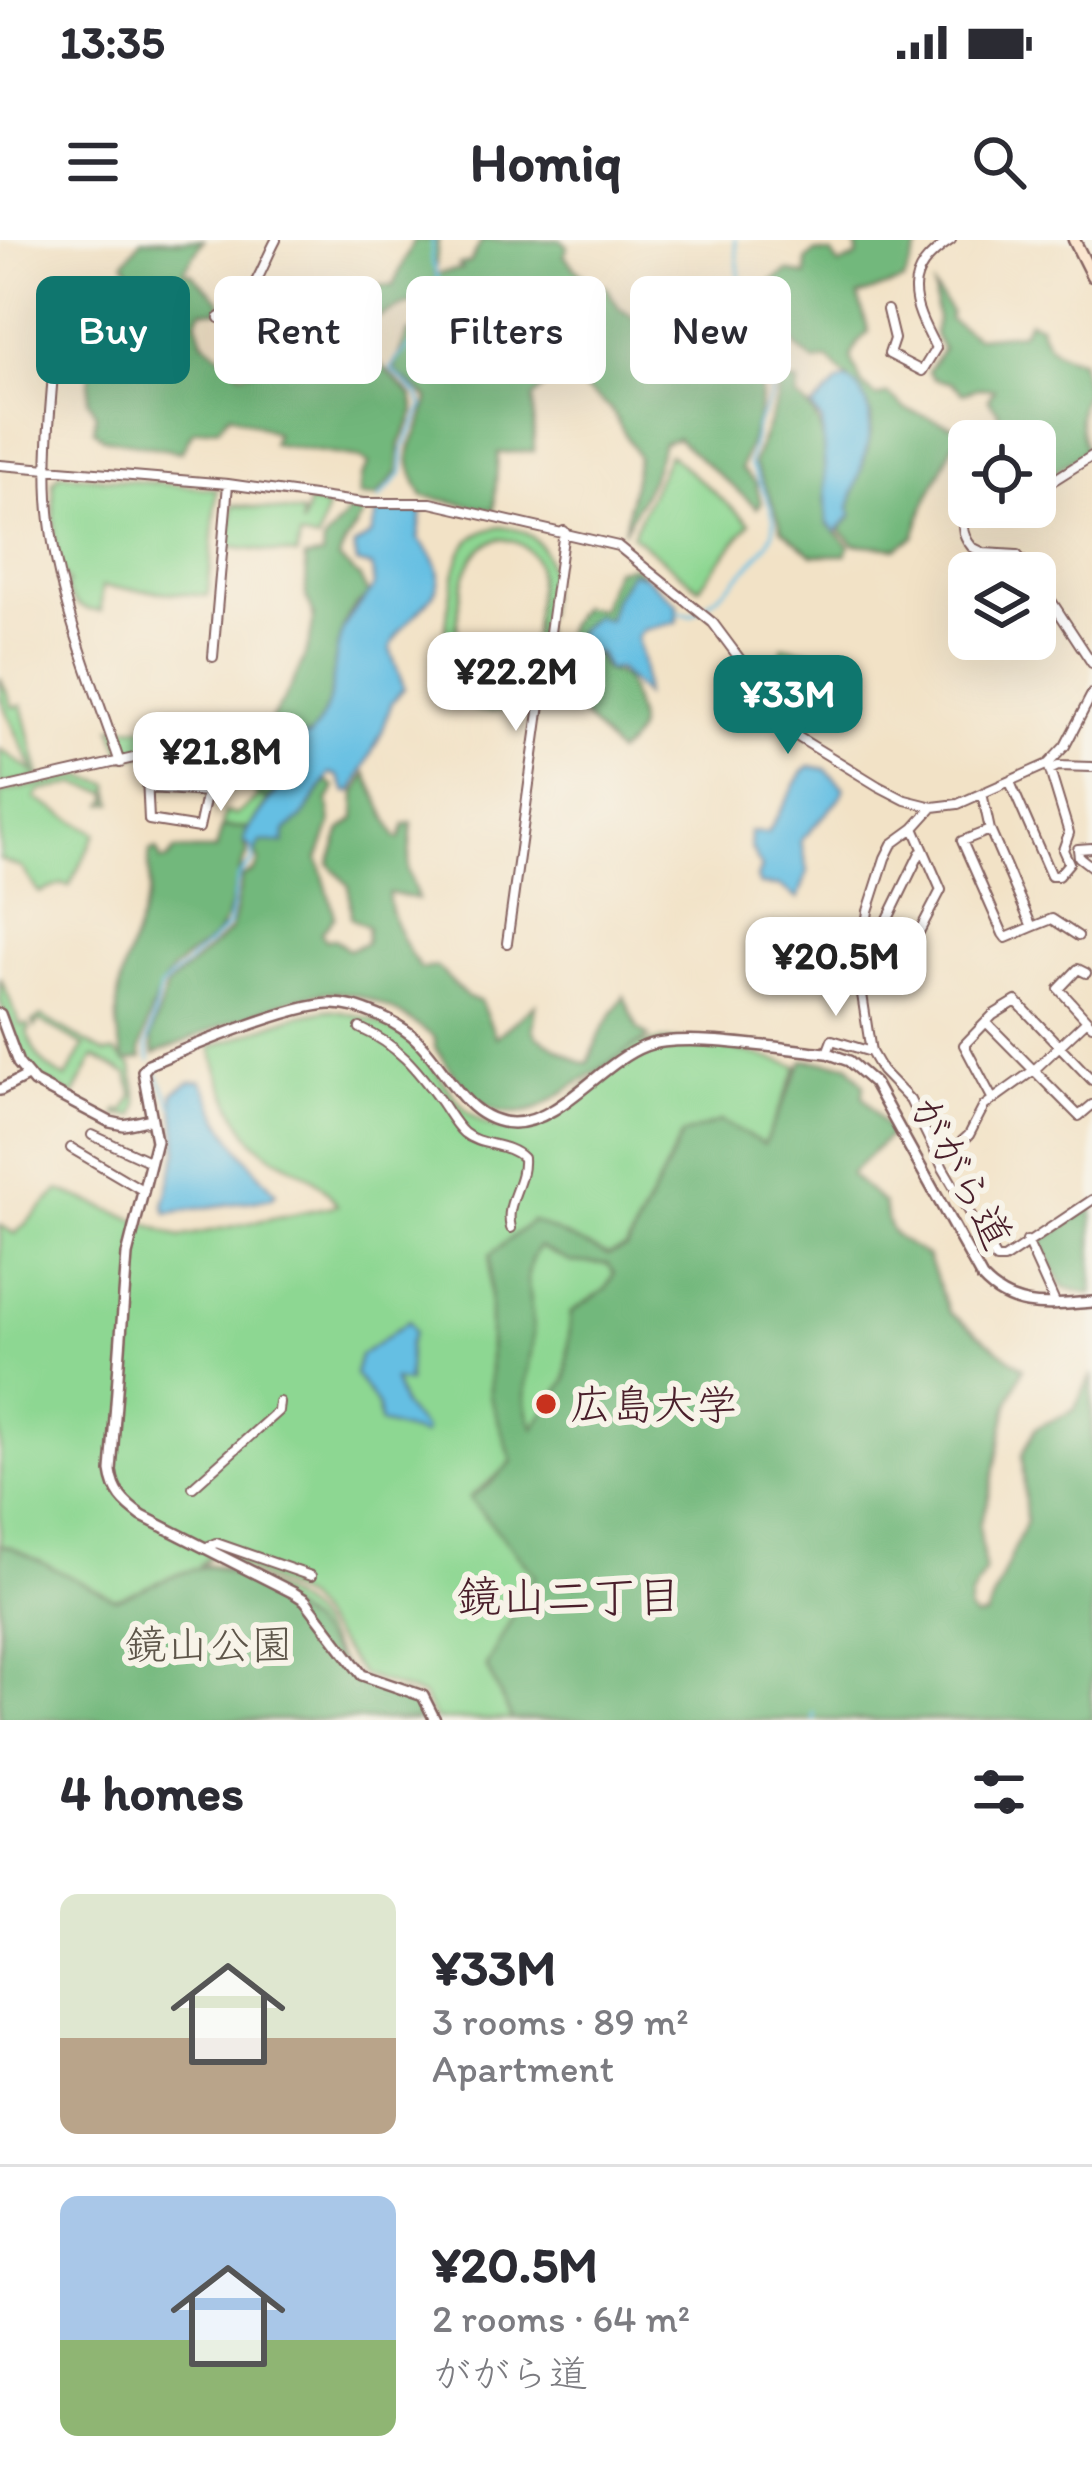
<!DOCTYPE html>
<meta charset="utf-8">
<style>
:root{--surface:#fff;--page:#f2f2f3;--text:#2b2b33;--muted:#7c7c81;--line:#e1e1e2;--accent:#0f766e}
body{margin:0;font-family:Itim,"Klee One",sans-serif;background:var(--page);color:var(--text);height:100vh;display:flex;flex-direction:column;font-size:45px;white-space:nowrap}
*{box-sizing:border-box;margin:0}
p{font-size:39px;color:var(--muted)}
.icon{flex:none;width:66px;height:66px;fill:none;stroke:currentColor;stroke-width:2;stroke-linecap:round;stroke-linejoin:round}
.map{position:relative;height:1480px;overflow:hidden}
.sheet{display:flex;flex-direction:column;background:var(--surface);flex:1}
.sheet>*{flex:none}
.banner{position:absolute;left:36px;top:36px;width:1020px;height:108px;display:flex;gap:24px}
.fabs{position:absolute;left:948px;top:180px;display:grid;gap:24px}
.fabs a{display:grid;place-items:center;width:108px;height:108px;border-radius:18px;background:var(--surface);box-shadow:0 12px 48px #0002;font-size:60px}
.price{position:absolute;translate:-50% -102px;padding:0 27px;border-radius:24px;background:#fff;color:#222;font-size:39px;line-height:78px;filter:drop-shadow(0 3px 6px #0008)}
.price::after{content:'';position:absolute;left:50%;top:72px;width:36px;height:27px;margin-left:-18px;background:inherit;clip-path:polygon(0 0,100% 0,50% 100%)}
.price.active{background:var(--accent);color:#fff}
ul{padding:0;list-style:none}
li{display:flex;align-items:center;gap:36px;height:300px;padding:0 60px}
li+li{border-top:3px solid var(--line)}
li span{display:grid;place-items:center;flex:none;width:336px;height:240px;border-radius:18px;color:#555}
li>.icon{margin-inline-start:auto}
span .icon{width:144px;height:144px;fill:#fffc;stroke-width:1}
li b{font-size:51px}
h2{display:flex;justify-content:space-between;align-items:center;height:144px;padding:0 60px;font-size:51px}
.chip{padding:0 42px;border-radius:18px;background:var(--surface);box-shadow:0 12px 48px #0002;font-size:42px;line-height:108px}
.chip.active{background:var(--accent);color:#fff}
.status{display:flex;justify-content:space-between;align-items:center;height:84px;padding:0 60px;background:var(--surface);direction:ltr}
.status svg{height:33px;fill:currentColor}
header{display:flex;justify-content:space-between;align-items:center;height:156px;padding:0 60px;background:var(--surface);font-size:54px;font-weight:700}
.map>svg:first-child{display:block}
.green{fill:#8dd792;stroke:#6c7b5e;stroke-width:3;fill-rule:evenodd}
.forest{fill:#72b87c;stroke:#5e6c54;stroke-width:3;fill-rule:evenodd}
.water{fill:#65bfe3;stroke:#586f87;stroke-width:3}
.lines{fill:none;stroke-linecap:round;stroke-linejoin:round}
.stream{stroke:#65bfe3;stroke-width:3}
.minor-casing{stroke:#856361;stroke-width:12}
.tertiary-casing{stroke:#856361;stroke-width:14}
.secondary-casing{stroke:#856361;stroke-width:15}
.minor{stroke:#fff;stroke-width:8}
.tertiary{stroke:#fff;stroke-width:9}
.secondary{stroke:#fbe5cf;stroke-width:10}
.poi-dot{fill:#c8321e;stroke:#f7f3e8;stroke-width:4.5}
.labels{text-anchor:middle;dominant-baseline:central;stroke-width:12;stroke-linejoin:round;paint-order:stroke}
.street-label{font-size:42px;fill:#4a1f2b;stroke:#f7f3e8}
.poi-label{font-size:42px;fill:#4a1f2b;stroke:#f7f3e8;text-anchor:start}
.park-label{font-size:42px;fill:#5e564a;stroke:#f7f3e8}
.neighbourhood-label{font-size:45px;fill:#4a1f2b;stroke:#f7f3e8}
</style>
<div class="status"><b>13:35</b><svg viewBox="0 0 49 12"><path d="M0 12V9h3v3zM5 12V6h3v6zM10 12V3h3v9zM15 12V0h3v12zM26 1h20v11H26zM47 4h2v5h-2z"/></svg></div>
<header><svg class="icon" aria-label="menu" viewBox="0 0 24 24"><path d="M4 6h16M4 12h16M4 18h16"/></svg>Homiq<svg class="icon" aria-label="search" viewBox="0 0 24 24"><circle cx="10" cy="10" r="6"/><path d="M15 15l6 6"/></svg></header>
<div class="map">
<svg width="1092" height="1480" viewBox="0 0 1092 1480">
<rect width="100%" height="100%" fill="#f7f3e8"/>
<filter id="ink" filterUnits="userSpaceOnUse"><feTurbulence type="fractalNoise" baseFrequency=".00833" numOctaves="2"/><feDisplacementMap in="SourceGraphic" scale="24" xChannelSelector="R" yChannelSelector="G"/><feConvolveMatrix kernelMatrix="1 2 1 2 8 2 1 2 1" color-interpolation-filters="sRGB"/></filter>
<filter id="wash" filterUnits="userSpaceOnUse"><feTurbulence type="fractalNoise" baseFrequency=".004" numOctaves="4" result="noise"/><feDisplacementMap in="SourceGraphic" scale="48" xChannelSelector="R" yChannelSelector="G"/><feGaussianBlur stdDeviation="2.7" result="paint"/><feColorMatrix in="noise" values="0 0 0 0 0 0 0 0 0 0 0 0 0 0 0 0 0 1.4 0 .05"/><feComposite in="paint" operator="in"/></filter>
<g filter="url(#wash)">
<rect width="100%" height="100%" fill="#f2e2c6"/>
<path class="green" d="M669,214L750,283L699,348L632,295Z
M60,234L217,249L208,356L102,347L101,371C80,371 71,363 65,344L69,343C50,319 55,272 53,242Z
M309,262L327,267L318,301L300,297L297,315L228,307L233,265L302,273V286Z
M501,287C566,292 548,352 542,396C539,413 539,435 530,450C511,481 462,478 447,445C438,425 451,328 463,309C472,295 485,289 501,287ZM499,299C516,300 530,306 536,323C542,339 531,431 521,445C499,479 457,456 454,422C460,383 453,310 499,299Z
M783,406L854,421L849,439L844,440L836,477L792,464L776,440Z
M0,437L13,467L22,465L40,537L0,546V509L35,533L0,458Z
M112,487L170,488L171,502C206,504 232,507 264,489L252,502L255,504C211,512 167,508 123,518Z
M285,499L275,534L261,555L268,560L249,588L222,587L225,572L237,575L258,557L251,547L269,525L274,512L269,506Z
M81,536L109,544L113,563L103,564L108,562L109,553L76,544L40,551L35,558L96,593L69,647L62,644L39,653L22,628L0,620V553Z
M0,737L21,786L27,784L30,789L27,791C34,815 44,828 66,838L84,806L40,781L35,787L33,782L41,776L105,813L115,812L132,827L138,863L135,876L116,875L118,870L124,872L133,856L128,835L94,817L73,856L42,839L24,818L0,761Z
M327,770C356,773 389,783 412,803C443,828 458,885 504,889C556,893 593,828 635,807C676,787 755,816 798,826L764,904L682,895L606,1049L571,1072L566,1140L507,1228L469,1258L548,1342L512,1480H435L423,1456L362,1435L305,1360L215,1313L199,1325C221,1319 292,1356 308,1373C328,1393 336,1422 359,1441C385,1462 411,1443 428,1480H0V985L15,994L59,950L180,997L337,965C311,924 280,929 255,902C235,880 218,836 211,807L292,777Z"/>
<path class="forest" d="M141,0H203L184,31L191,33L221,62L218,71L202,70L196,80L203,101L241,133L279,125L290,102L303,98L308,116C344,107 330,93 348,67L355,75L351,94L412,156L415,172L400,204L398,232L376,257L359,256L361,237L369,224L360,218L272,204L276,193L230,174L219,187L193,191L181,212L103,198L94,190L96,174L88,160L93,91H127L137,41L124,22Z
M414,0H438L435,34L462,29L459,25L470,23L482,0H561L568,6L564,15C575,30 589,42 606,47L620,69L637,79L654,137L680,124L678,94L664,67L668,46L685,38L698,41C711,55 710,67 717,84C724,97 741,106 750,119C774,154 752,193 741,229L756,243L761,263L757,268C730,243 703,223 677,198L663,203L651,240L624,291L638,217L610,168L583,148L584,120L577,114L533,158L534,211L498,213L494,270L423,256C393,201 421,208 428,158L396,133L395,124L408,92L424,94L433,85L436,58L425,57L367,82L358,72L367,45L393,46Z
M850,0H927L917,10L904,41L858,56L869,92L858,102L851,118L862,145L877,157L888,154L905,169L961,189L924,266L914,297L896,308L854,304L839,290L852,276L849,268C855,244 877,194 870,172C863,150 843,135 828,119L815,122L798,109L779,83L757,80L752,53L788,31L806,36V20L815,12L832,14L839,25L857,17V6Z
M934,48L951,72L949,79L976,97L1021,93L1029,81L1039,85C1046,109 1057,115 1080,120L1087,151C1075,168 1080,192 1086,210L1048,237L1035,240V201H1001L998,171L988,159L994,149L978,148L963,153L952,143L934,139L928,131L943,109L934,94L937,80Z
M779,140L798,142L797,158C837,184 822,242 827,283L849,306L846,315H812L781,289C780,278 760,234 753,224L777,161Z
M353,267L365,268C361,287 343,299 339,319L360,338L369,356C329,377 343,431 330,467C323,484 309,498 298,513C288,530 281,545 268,560L260,556L275,534L286,500L266,508L252,502C277,480 315,409 313,374C312,367 307,362 306,356C305,341 309,333 304,318L322,316L323,303Z
M634,326L645,336L631,332L615,357L607,381L577,391L574,405L578,412L596,416L606,431C623,433 627,440 631,455C639,482 645,494 617,513C573,464 532,433 580,367L600,369L615,329Z
M366,533L396,598L400,599L405,584L412,583L408,631L418,659L389,653C386,672 408,713 421,729L437,727L468,758L480,761L496,797L536,764L533,789L537,796L580,822L588,823L602,790L624,756L638,789L649,797L539,868C485,888 464,847 435,808V798C407,776 371,753 333,752C293,752 196,798 154,814L151,797L166,747L231,690L242,637L254,631L259,622L255,612L261,602L302,578L326,541L335,547L328,561L331,584L318,619L335,676L321,693L326,700L335,699L348,710L366,703L368,687L351,678L349,646L329,624L341,590L355,579L356,553Z
M222,587L249,588L244,601L248,614C232,639 235,672 217,694C207,706 190,713 179,724C153,749 151,777 140,810L142,818L125,822C103,759 131,715 148,657C153,641 146,627 150,611L157,609L161,620H167L175,610H216Z
M803,820L848,824L864,845L863,856L891,894L850,934L884,964C889,1001 900,998 927,1016L949,1072L1023,1128L1008,1165L988,1261L979,1285L985,1331L971,1357L969,1371L975,1378L986,1376L1026,1281L1022,1215L1036,1188L1074,1170L1092,1134V1480H512L486,1426L535,1335L469,1258L490,1244L512,1221L490,1156V1015L532,981L608,1015L627,1008L682,895L720,881L764,904ZM539,1007L571,1022L608,1024L614,1033L606,1049L571,1072L566,1140L534,1188C515,1152 534,1124 533,1087C532,1060 519,1031 539,1007Z
M1092,967V1054H1090L1063,1047L1039,999C1057,995 1075,976 1092,967Z
M0,1305L11,1307L115,1359C138,1353 194,1323 212,1327C238,1332 296,1371 315,1391C331,1406 341,1427 358,1441C384,1462 411,1442 427,1480H0Z"/>
<path class="water" d="M846,139C892,164 859,230 849,268L852,275L836,292L827,283L822,182L812,168L840,141Z
M378,271L422,272L418,299C472,353 406,366 390,409L404,448L392,462L382,492L352,552H346L338,536L330,533L302,578L285,591L284,603L261,602L255,612L244,602L246,593L287,537L300,497L310,496C340,459 328,433 341,394C350,370 364,365 374,346L372,327L357,323L354,306L371,295Z
M631,332L645,336L678,365L677,382L643,390L637,398L644,429V455L618,429L607,430L598,413L582,411L578,407L577,391L595,376L608,380L615,357Z
M810,526L825,529L844,548L841,557L801,601L808,631L798,659L779,646L760,645L757,639L761,627L751,608L750,592L768,593L803,531Z
M201,841C211,855 215,871 223,885C238,909 259,934 276,953L272,958L167,973L164,965L178,911L173,853L190,842Z
M409,1081L414,1092L409,1105L408,1142L394,1140L403,1166L425,1191L423,1195L380,1183L378,1166L355,1134L360,1116Z"/>
<g class="lines">
<path class="stream" d="M379,259L402,233L404,207L423,167L419,156L391,129C405,99 438,100 448,68L431,19L433,0
M679,372L692,375C714,360 774,311 774,284C775,272 757,235 749,224L757,184L771,158L773,136L747,97L735,0
M150,820L147,806L160,748L228,686L238,637L253,621V611
M154,829L173,866
M814,1473V1480"/>
</g>
</g>
<g filter="url(#ink)">
<g class="lines">
<defs>
<path id="minor" d="M887,70L894,99L889,114L922,131L936,108C911,61 900,33 951,0
M219,78C257,56 257,36 276,0
M56,92C53,147 45,203 48,258C53,350 91,437 120,523
M0,225L228,244L363,263H431L618,306L713,383L798,497L878,546L905,560L933,567L958,564L1048,524L1065,506L1092,454
M1035,252L1092,216
M972,267C959,279 961,294 972,307L984,313L1017,315L1033,333
M1035,336L1092,423
M213,417L228,244
M146,515L149,580L199,588L207,551
M1050,530L1058,526L1092,527
M222,535L249,538L255,533L256,523
M1010,542L1051,636H1058L1069,623L1063,610L1069,593L1048,524
M0,549L151,514L223,513L221,553L150,548
M982,553L990,590L1032,687L1006,698L1003,694L962,601L990,590
M932,568L914,588L892,604L885,618L868,671L859,735L871,812L882,831L910,860L943,928L996,1019H1004L1092,960
M1092,608L1078,609L1079,617L1092,627
M1032,687L1052,679L1078,696
M507,703L564,291
M912,704L883,689L920,613L924,612
M859,721L896,736L941,650L914,588
M1086,733L1078,729L1059,749L1087,780
M986,782L1079,876L1092,865
M360,788C398,805 417,829 441,862C448,872 455,885 464,893C481,907 507,902 523,918C525,944 504,963 511,988
M827,813L832,800L871,812
M992,858L964,805L993,775L1016,761L1092,840
M92,895L151,922
M71,908L144,951
M937,916L958,905L969,895L984,866L1034,830L1087,780L1092,785
M1027,1001L1056,1065
M193,1247L278,1171L279,1162
M205,1308L216,1303L311,1336"/>
<path id="tertiary" d="M0,774L18,823L34,842L110,882L124,885L152,879
M0,850L27,836
M435,1480L423,1456L362,1435L305,1360L294,1353L142,1276C124,1263 114,1253 111,1231L127,1015L156,901L143,831L149,824C188,808 291,765 330,764C357,763 402,783 420,803C448,832 467,882 513,883C560,883 602,822 645,806C685,792 781,809 827,813L849,821L874,843L982,1038C1013,1072 1049,1065 1092,1062"/>
<path id="secondary" d="M1074,0L1092,36"/>
</defs>
<use href="#minor" class="minor-casing"/>
<use href="#tertiary" class="tertiary-casing"/>
<use href="#secondary" class="secondary-casing"/>
<use href="#minor" class="minor"/>
<use href="#tertiary" class="tertiary"/>
<use href="#secondary" class="secondary"/>
</g>
</g>
<circle class="poi-dot" cx="546" cy="1164" r="12"/>
<g class="labels">
<g class="street-label">
<text transform="translate(961 932) rotate(61)">ががら道</text>
</g>
<g class="poi-label">
<text x="570" y="1164">広島大学</text>
</g>
<g class="park-label">
<text x="209" y="1404">鏡山公園</text>
</g>
<g class="neighbourhood-label">
<text x="569" y="1356">鏡山二丁目</text>
</g>
</g>
</svg>
<div class="fabs">
<a><svg class="icon" aria-label="locate" viewBox="0 0 24 24"><circle cx="12" cy="12" r="6"/><path d="M12 2v4M12 18v4M2 12h4M18 12h4"/></svg></a>
<a><svg class="icon" aria-label="layers" viewBox="0 0 24 24"><path d="M12 4l9 5-9 5-9-5zM3 14l9 5 9-5"/></svg></a>
</div>
<b class="price" style="left:516px;top:494px">¥22.2M</b>
<b class="price active" style="left:788px;top:517px">¥33M</b>
<b class="price" style="left:221px;top:574px">¥21.8M</b>
<b class="price" style="left:836px;top:779px">¥20.5M</b>
<div class="banner">
<a class="chip active">Buy</a>
<a class="chip">Rent</a>
<a class="chip">Filters</a>
<a class="chip">New</a>
</div>
</div>
<section class="sheet">
<h2>4 homes<svg class="icon" aria-label="filters" viewBox="0 0 24 24"><path d="M4 7h16M4 17h16"/><circle cx="9" cy="7" r="2"/><circle cx="15" cy="17" r="2"/></svg></h2>
<ul>
<li><span style="background:linear-gradient(#dfe7d0 60%,#b9a48a 0)"><svg class="icon" aria-label="home" viewBox="0 0 24 24"><path d="M3 11l9-7 9 7M6 9v11h12V9"/></svg></span><div><b>¥33M</b><p>3 rooms · 89 m²</p><p>Apartment</p></div></li>
<li><span style="background:linear-gradient(#a9c7e8 60%,#8fb573 0)"><svg class="icon" aria-label="home" viewBox="0 0 24 24"><path d="M3 11l9-7 9 7M6 9v11h12V9"/></svg></span><div><b>¥20.5M</b><p>2 rooms · 64 m²</p><p>ががら道</p></div></li>
</ul>
</section>
